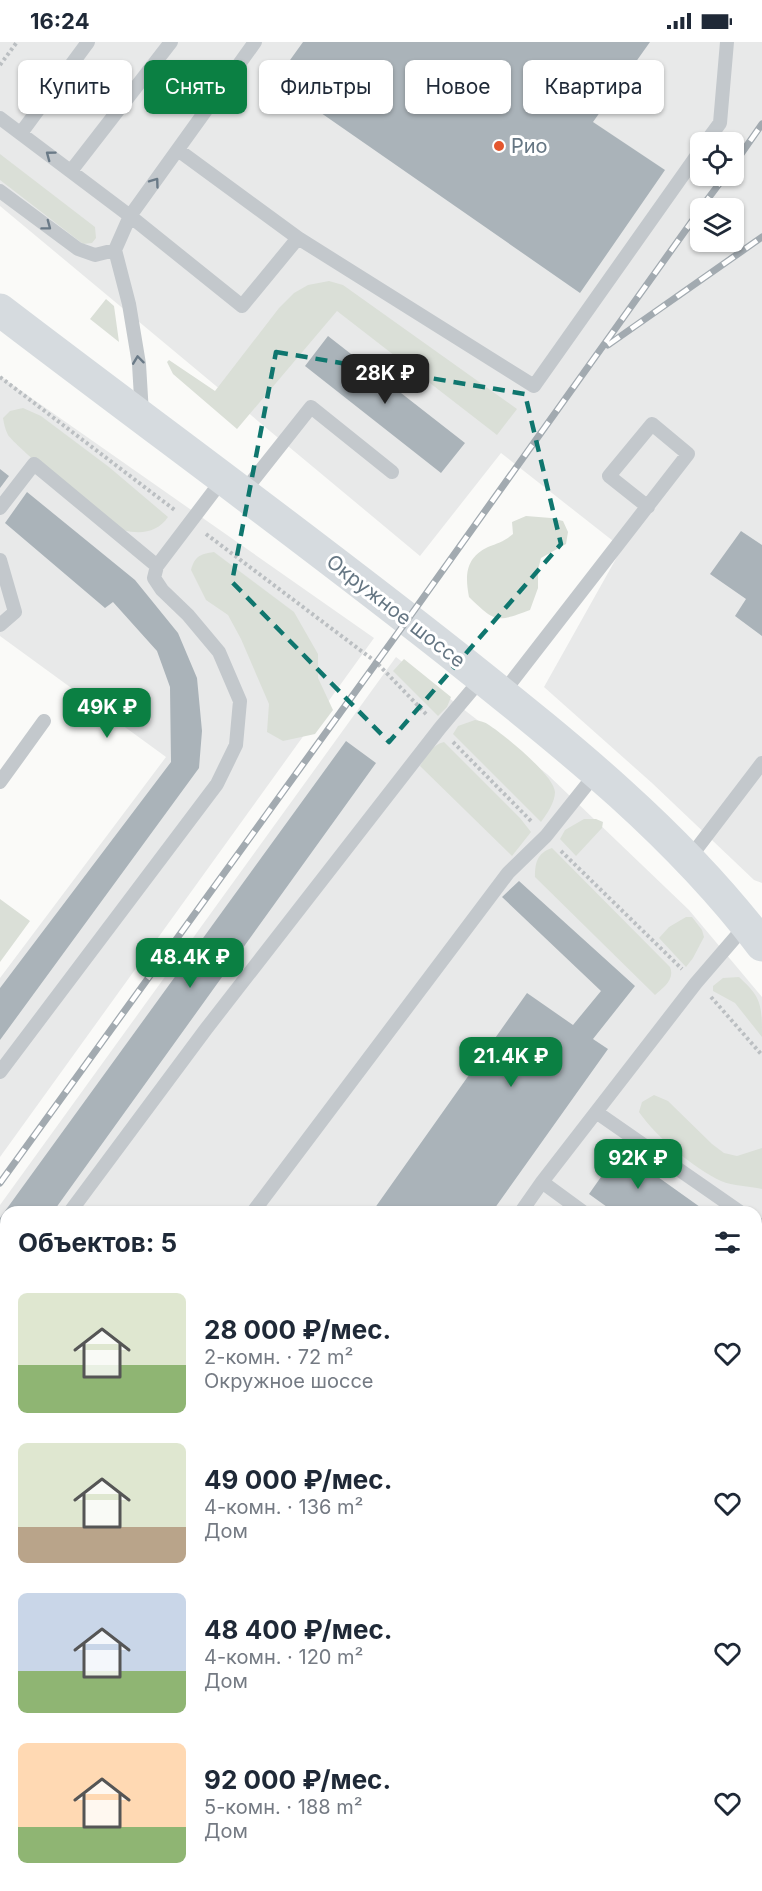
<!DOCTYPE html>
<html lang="ru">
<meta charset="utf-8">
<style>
:root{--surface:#fff;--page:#f2f2f3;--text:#1f2937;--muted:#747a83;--accent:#0b8043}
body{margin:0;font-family:Inter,sans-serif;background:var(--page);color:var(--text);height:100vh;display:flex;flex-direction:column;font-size:22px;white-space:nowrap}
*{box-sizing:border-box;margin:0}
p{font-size:20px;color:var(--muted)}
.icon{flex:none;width:33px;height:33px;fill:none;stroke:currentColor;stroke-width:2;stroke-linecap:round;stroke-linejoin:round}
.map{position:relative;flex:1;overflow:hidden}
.drawer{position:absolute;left:0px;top:1164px;width:762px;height:686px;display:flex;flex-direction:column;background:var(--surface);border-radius:18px 18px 0 0;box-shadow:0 2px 4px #0004}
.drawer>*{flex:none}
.banner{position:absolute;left:18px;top:18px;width:726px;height:54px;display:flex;gap:12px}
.controls{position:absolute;left:690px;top:90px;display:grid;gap:12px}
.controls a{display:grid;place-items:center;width:54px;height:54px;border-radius:9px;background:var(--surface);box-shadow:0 2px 4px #0004;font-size:30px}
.price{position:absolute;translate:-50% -51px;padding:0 14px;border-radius:12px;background:var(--accent);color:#fff;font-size:20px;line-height:39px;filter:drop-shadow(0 2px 3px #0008)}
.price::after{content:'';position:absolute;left:50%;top:36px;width:18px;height:14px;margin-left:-9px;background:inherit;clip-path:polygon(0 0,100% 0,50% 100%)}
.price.selected{background:#222;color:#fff}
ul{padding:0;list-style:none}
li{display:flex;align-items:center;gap:18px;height:150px;padding:0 18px}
li span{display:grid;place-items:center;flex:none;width:168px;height:120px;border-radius:9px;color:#555}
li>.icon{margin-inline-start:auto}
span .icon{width:72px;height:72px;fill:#fffc;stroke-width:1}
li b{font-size:26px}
h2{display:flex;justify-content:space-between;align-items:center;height:72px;padding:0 18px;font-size:26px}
.chip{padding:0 21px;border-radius:9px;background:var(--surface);box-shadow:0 2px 4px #0004;font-size:21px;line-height:54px}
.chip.selected{background:var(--accent);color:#fff}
.status{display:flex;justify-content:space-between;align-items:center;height:42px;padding:0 30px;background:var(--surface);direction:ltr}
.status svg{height:16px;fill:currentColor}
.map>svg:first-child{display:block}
.built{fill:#e8e9e9;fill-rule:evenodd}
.green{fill:#dadfd7}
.building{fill:#aab3b9}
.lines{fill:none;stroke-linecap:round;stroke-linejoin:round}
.path{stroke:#bbbfc2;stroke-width:4;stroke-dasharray:3 3;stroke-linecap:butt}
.service{stroke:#c3c8cc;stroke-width:14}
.primary{stroke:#d6dbdf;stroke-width:33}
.rail-casing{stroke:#a2aab0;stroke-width:7}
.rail{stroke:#fff;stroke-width:4.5;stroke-dasharray:14;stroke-linecap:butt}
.oneway{stroke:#6a7a87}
.marked{fill:none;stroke:#0f766e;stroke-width:4.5;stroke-dasharray:12 8;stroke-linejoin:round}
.poi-dot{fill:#e4572e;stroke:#fff;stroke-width:2}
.labels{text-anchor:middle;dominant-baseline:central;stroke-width:6;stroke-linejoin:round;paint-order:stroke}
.poi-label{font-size:20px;fill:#657683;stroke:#fff;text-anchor:start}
.street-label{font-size:20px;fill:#657683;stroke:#fff}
</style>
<div class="status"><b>16:24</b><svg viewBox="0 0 49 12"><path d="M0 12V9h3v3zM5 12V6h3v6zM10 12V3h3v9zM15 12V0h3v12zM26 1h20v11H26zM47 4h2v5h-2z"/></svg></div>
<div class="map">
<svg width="762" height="1849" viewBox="0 0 762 1849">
<rect width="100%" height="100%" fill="#fafaf8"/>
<path class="built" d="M0,0H762V841L754,838L652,741L544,645L622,506L501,411L420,514L0,164ZM700,100H734V134H700ZM700,166H734V200H700Z
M0,334L374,596L0,1115V936L166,715L0,594Z
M396,615L547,732L689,868L762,955V1340L756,1348V1170H6V1844H432L433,1849H0V1163Z"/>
<path class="green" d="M0,112L95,185L96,196L92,201L83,202L0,138Z
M329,239L343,243L517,367L497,393L337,269L237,387L173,332L167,320L169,318L215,349L279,266L294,251L308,243Z
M106,257L114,264L119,300L90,277Z
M23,366L41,374L109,425L168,475C158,490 141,493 123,488C111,485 17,406 8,393C5,387 4,382 3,376L10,369Z
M526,474L551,476L563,479L568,490L566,502L541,516L538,528V546L530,568C496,581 495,580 469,555C465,534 465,516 488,505C498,501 505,499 513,492L512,480Z
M214,510L294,570L318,612V636L333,668L315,692L283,699L267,690L269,662L241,597L228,573L206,558L191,528C195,514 200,512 214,510Z
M404,617L451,655L447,665L438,674L393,629Z
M475,678C480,679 485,680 489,683C503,692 554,733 555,750C555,760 547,772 541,780L453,692L458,684Z
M444,700L520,776L531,790L512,814L420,724C426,714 432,703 444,700Z
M584,777H596L603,780L602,786L576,814L560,797L565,788Z
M552,806L670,925C675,937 664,945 655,953L535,835C535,821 537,811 552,806Z
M0,857L30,879L0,920Z
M686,875H692L702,888L704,895L693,916L686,925L659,896L669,885Z
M739,935C762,956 762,963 762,995L735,961L713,949V944L723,936Z
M654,1053L668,1059L712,1102L724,1111L737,1114L762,1106V1147C749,1144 733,1144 721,1139C695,1127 655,1094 639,1070L642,1060Z"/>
<path class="building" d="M303,0H650L593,80L665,128L580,251L275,39Z
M328,294L465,401L441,431L305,324Z
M0,427L9,434L0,446Z
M27,450L135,538L178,591L197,636L202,689L199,726L0,998V946L171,720L170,645L157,609L113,560L105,566L5,481Z
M741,489L762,503V594L735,574L746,557L710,532Z
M346,699L376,721L53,1170H6V1235L0,1243V1176Z
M519,839L635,944L593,997L608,1007L492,1170H372L527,951L573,983L601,949L502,855Z
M620,1108L707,1170H614L589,1152Z
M756,1205L762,1209V1276L756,1271Z
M0,1305L6,1309V1359L4,1357L0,1362Z
M6,1406V1448L0,1456V1414Z
M762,1415V1503L756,1512V1423Z
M6,1621V1683L0,1687V1625Z
M117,1844H183L179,1849H113Z
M283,1844H371L378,1849H291Z"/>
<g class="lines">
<path class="path" d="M0,23L17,0
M0,335L176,469
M206,492L376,620L427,673
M453,700L532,780
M561,809L682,927
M711,955L762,1013"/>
<path class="service" d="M0,76L130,174L242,264L298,196L178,108
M21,91L88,0
M706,100L720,81L727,0
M71,129L171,0
M0,149L78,207L95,213L115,208
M298,196L534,344L700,109
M142,372L139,322L129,262L115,208L130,174L255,0
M242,452L311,365L392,430
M0,466L34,422L157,524
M0,518L15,570L0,583
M502,652L688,412L652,382L609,434L648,465
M0,740L44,679
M688,818L762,721
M0,1030L217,742L236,703L240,659L219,610L188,573L162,548L154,536L157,524L223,437
M596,1070L740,1170
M70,1170L206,987L440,686L482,636
M253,1170L508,831L546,794L597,730
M521,1170L542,1140
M583,1170L542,1140L696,941L746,883
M756,1181L762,1185
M0,1264L6,1256
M756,1300L762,1304
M756,1350L762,1354
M756,1370L762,1362
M0,1492L6,1485
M756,1597L762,1599
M0,1734L6,1733
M756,1761L762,1753
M449,1844V1849
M415,1849L419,1844
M583,1849L587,1844
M689,1849L693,1844"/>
<path class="primary" d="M0,268C153,385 310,499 461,619C569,705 678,792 762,903"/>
<defs>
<path id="rail" d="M734,122L762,82
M701,166L725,134
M608,303L762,195
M0,1141L408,577L700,168
M0,1611L6,1607"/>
</defs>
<use href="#rail" class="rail-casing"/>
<use href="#rail" class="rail"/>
</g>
<defs><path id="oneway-chevron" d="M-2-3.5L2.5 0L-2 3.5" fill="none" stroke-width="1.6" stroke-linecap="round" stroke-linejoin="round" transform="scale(1.5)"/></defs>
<g class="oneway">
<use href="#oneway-chevron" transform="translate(50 113) rotate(-143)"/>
<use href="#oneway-chevron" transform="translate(155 140) rotate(-54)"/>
<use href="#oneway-chevron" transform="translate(47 184) rotate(37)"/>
<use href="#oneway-chevron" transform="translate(138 318) rotate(-97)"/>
</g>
<path class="marked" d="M276,310L525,352L561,502L389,700L232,540Z"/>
<circle class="poi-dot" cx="499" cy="104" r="6"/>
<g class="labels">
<g class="poi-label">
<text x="511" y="104">Рио</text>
</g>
<g class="street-label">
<text transform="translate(396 569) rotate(38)">Окружное шоссе</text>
</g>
</g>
</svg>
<div class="controls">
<a><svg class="icon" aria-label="locate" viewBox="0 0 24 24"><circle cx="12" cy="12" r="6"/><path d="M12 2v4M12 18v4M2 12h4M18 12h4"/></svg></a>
<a><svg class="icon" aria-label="layers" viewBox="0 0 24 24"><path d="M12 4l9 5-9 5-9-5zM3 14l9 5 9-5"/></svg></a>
</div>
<b class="price selected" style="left:385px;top:363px">28K ₽</b>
<b class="price" style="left:107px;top:697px">49K ₽</b>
<b class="price" style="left:190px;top:947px">48.4K ₽</b>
<b class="price" style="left:511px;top:1046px">21.4K ₽</b>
<b class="price" style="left:638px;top:1148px">92K ₽</b>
<div class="banner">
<a class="chip">Купить</a>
<a class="chip selected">Снять</a>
<a class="chip">Фильтры</a>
<a class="chip">Новое</a>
<a class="chip">Квартира</a>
</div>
<section class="drawer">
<h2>Объектов: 5<svg class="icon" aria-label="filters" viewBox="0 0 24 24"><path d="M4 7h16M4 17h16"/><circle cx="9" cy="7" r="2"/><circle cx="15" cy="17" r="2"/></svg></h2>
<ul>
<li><span style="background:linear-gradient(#dfe7d0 60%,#8fb573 0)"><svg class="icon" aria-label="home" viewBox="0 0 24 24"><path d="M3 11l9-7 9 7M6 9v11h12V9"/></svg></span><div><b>28 000 ₽/мес.</b><p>2-комн. · 72 m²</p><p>Окружное шоссе</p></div><svg class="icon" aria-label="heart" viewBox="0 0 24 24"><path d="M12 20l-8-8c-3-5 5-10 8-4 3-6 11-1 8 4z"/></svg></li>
<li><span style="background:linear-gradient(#dfe7d0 70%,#b9a48a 0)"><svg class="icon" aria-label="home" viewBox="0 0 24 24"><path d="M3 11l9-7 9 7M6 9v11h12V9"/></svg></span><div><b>49 000 ₽/мес.</b><p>4-комн. · 136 m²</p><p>Дом</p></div><svg class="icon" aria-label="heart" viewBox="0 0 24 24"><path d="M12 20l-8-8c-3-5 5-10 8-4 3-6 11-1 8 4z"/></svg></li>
<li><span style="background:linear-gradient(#c9d6e8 65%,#8fb573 0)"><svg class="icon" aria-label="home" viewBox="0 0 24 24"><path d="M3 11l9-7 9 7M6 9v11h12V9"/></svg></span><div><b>48 400 ₽/мес.</b><p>4-комн. · 120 m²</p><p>Дом</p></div><svg class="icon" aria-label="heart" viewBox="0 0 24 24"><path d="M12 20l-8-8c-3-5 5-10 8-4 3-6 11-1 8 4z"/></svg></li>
<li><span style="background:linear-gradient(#ffd9b3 70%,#8fb573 0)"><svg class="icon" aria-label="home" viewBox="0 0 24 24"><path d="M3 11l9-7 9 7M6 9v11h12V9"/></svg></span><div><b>92 000 ₽/мес.</b><p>5-комн. · 188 m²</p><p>Дом</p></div><svg class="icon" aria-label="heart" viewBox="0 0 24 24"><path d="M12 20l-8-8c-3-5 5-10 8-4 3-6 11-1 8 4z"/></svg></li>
</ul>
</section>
</div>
